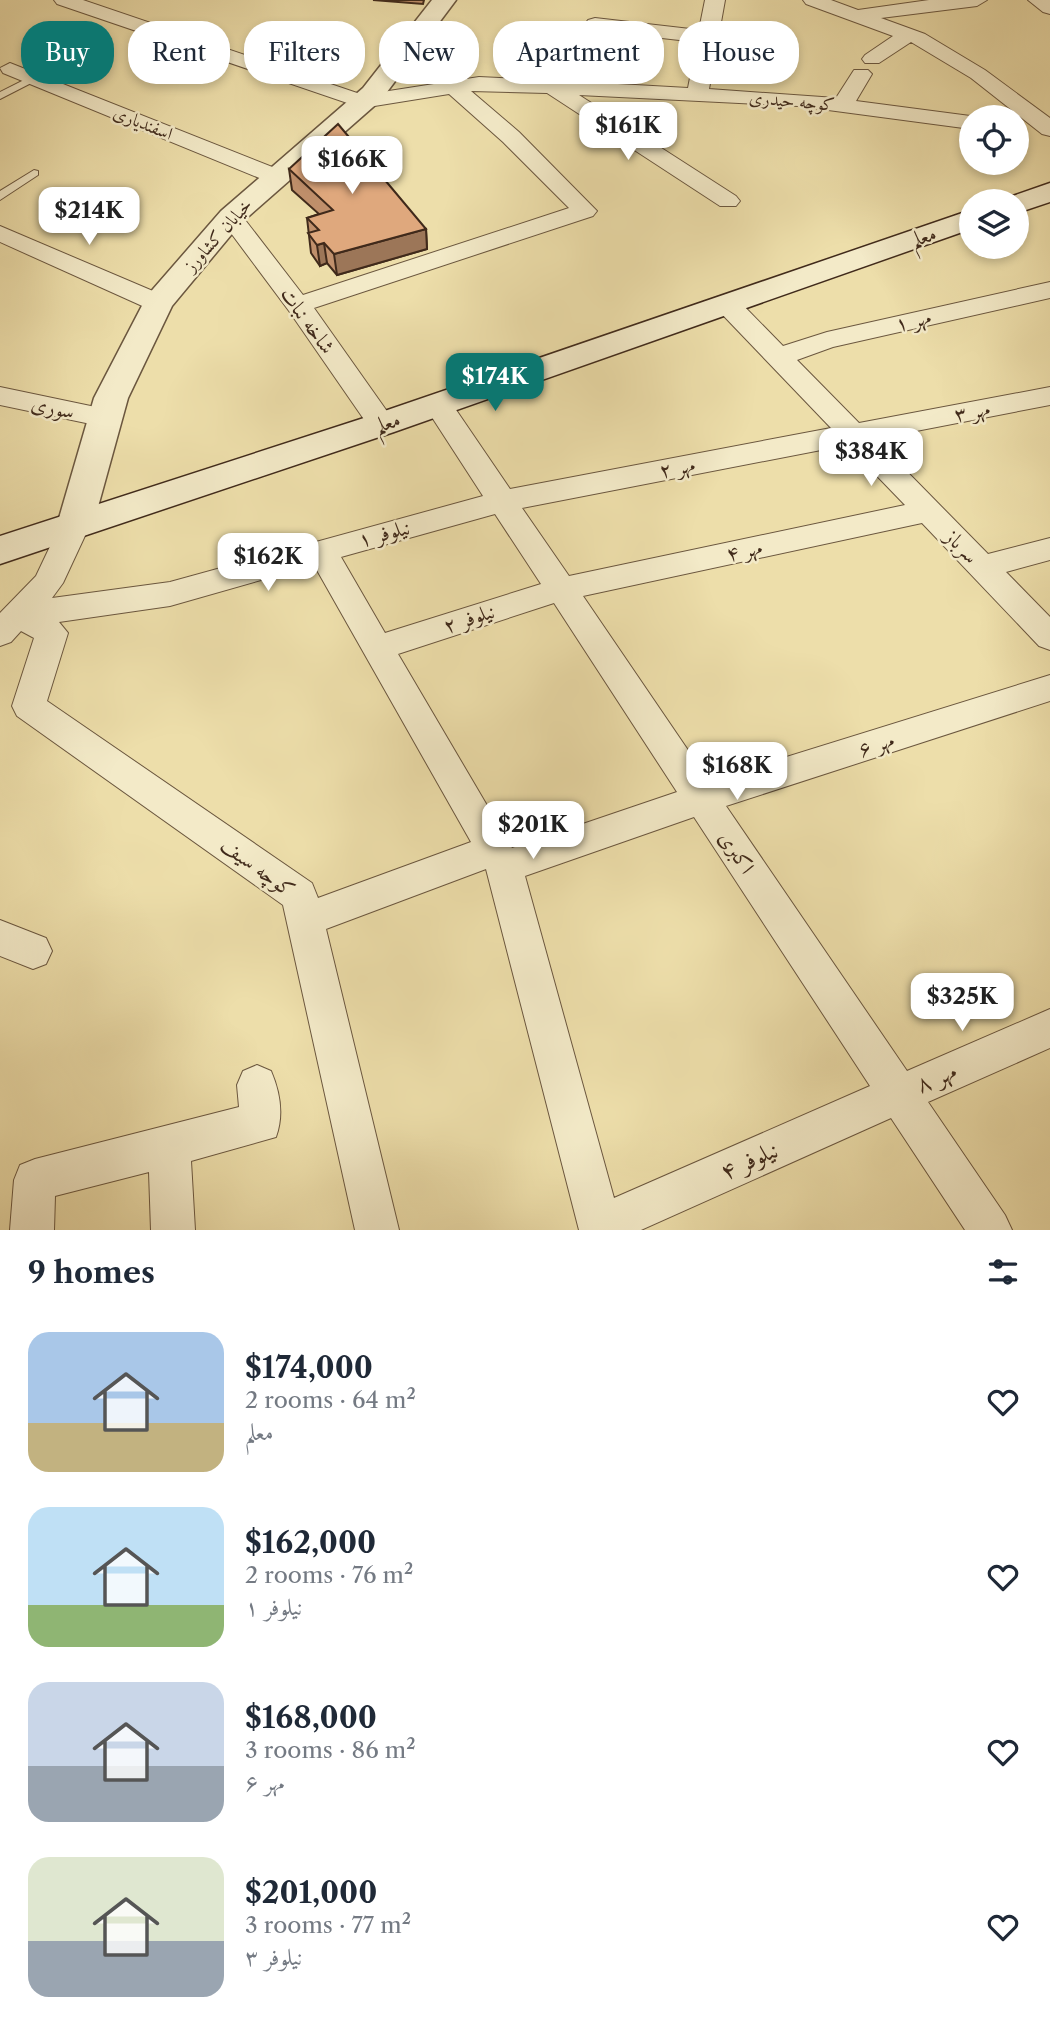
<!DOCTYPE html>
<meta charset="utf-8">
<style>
:root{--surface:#fff;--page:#f6f6f7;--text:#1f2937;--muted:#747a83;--accent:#0f766e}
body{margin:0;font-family:"Libre Caslon Text",Amiri,serif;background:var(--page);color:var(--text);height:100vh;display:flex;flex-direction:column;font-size:26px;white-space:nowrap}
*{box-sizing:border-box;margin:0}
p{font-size:23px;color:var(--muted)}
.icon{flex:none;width:38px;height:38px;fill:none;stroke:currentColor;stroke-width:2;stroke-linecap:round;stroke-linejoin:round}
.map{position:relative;height:1230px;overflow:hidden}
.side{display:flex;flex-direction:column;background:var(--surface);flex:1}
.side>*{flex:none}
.banner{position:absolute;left:21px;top:21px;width:1008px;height:63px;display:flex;gap:14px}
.tools{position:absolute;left:959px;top:105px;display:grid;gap:14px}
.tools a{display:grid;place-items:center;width:70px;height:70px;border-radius:50%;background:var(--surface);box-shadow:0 4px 10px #0003;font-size:35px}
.price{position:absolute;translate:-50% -60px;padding:0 16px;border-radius:14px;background:#fff;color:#222;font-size:23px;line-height:46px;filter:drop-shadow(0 2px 4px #0008)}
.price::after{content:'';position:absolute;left:50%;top:42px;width:21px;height:16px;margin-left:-10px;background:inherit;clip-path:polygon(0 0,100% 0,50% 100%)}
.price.active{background:var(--accent);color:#fff}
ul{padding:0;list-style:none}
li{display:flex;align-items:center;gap:21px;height:175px;padding:0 28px}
li span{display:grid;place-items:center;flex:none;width:196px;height:140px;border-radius:21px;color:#555}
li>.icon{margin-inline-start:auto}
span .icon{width:84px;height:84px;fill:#fffc;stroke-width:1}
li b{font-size:30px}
h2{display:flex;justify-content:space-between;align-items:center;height:84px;padding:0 28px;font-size:30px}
.pill{padding:0 24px;border-radius:28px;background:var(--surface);box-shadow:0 4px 10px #0003;font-size:24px;line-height:63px}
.pill.active{background:var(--accent);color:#fff}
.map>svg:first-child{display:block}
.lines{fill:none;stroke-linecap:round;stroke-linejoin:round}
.service-casing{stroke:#6b573f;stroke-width:2}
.minor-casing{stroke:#6b573f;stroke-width:2}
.tertiary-casing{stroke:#6b573f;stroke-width:3}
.secondary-casing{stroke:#402a1b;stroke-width:3}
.service{fill:#f3eac8;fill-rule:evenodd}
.minor{fill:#f3eac8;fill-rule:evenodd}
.tertiary{fill:#f3eac8;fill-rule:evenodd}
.secondary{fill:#f3eac8;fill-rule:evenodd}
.wall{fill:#c0906c;stroke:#402a1b;stroke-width:2}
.shaded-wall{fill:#9c7658;stroke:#402a1b;stroke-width:2}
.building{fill:#dfa87d;stroke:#402a1b;stroke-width:2}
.labels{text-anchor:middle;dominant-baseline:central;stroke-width:5;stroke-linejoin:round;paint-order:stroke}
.far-street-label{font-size:18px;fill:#402a1b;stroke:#f3eac8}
.street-label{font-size:21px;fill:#402a1b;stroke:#f3eac8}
.near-street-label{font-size:24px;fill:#402a1b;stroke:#f3eac8}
</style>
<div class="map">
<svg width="1050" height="1230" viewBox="0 0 1050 1230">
<rect width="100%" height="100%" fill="#eddeaa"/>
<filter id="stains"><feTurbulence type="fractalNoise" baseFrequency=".00286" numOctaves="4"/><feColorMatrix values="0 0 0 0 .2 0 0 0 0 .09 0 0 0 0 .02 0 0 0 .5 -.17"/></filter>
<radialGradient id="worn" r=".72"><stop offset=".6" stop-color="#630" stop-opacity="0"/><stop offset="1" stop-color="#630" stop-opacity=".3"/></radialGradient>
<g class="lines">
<defs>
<path id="service" d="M30,77L39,79L0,99V92Z
M34,170L38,171V175L0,200V191Z"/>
<path id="minor" d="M54,0H83L363,95L479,77L544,80L588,20L595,18L699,30L705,0H725L709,89L836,98L854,70H868L872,74L856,101L978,117H971V129L798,106L579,95L736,196L740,201L736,206H720L547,93L471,91L519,132L597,211L593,216L314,308L396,424L392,431L382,434L372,431L289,311L219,217L223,212H239L303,295L569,208L503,142L449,94L362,108L57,4ZM600,31L697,42L688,88L565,81Z
M803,0H831L858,10L929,0H987L977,6L881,18L925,34L985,70L1050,118V136L1042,134L971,78L911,42L879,63H865L862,59L865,55L893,36L806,4Z
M1028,0H1050V14L1043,12Z
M10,63L285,172L289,177L285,182H269L3,73L0,68Z
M0,226L167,297L171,303L167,309L158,311L149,309L0,242Z
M1050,282V298L833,347L797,360L859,423L1050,387V405L875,439L988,554L1050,538V560L1006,572L1050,617V650L1039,646L922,523L583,596L709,781L1050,675V701L726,806L907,1071L1050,1009V1048L928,1102L1005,1215L1012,1230H965L891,1118L641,1230H579L486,869L326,929L399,1230H355L283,905L17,716L12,706L34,638L21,631L11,642L0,646V613L36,576L64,517L75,514L86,517L90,525L63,583L52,598L170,582L483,496L424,405L428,398L438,396L448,398L510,489L831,428L718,310L714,304L718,298L727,296L736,298L783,346L827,332ZM847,445L905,505L569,576L522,508ZM495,514L541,584L385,633L341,557ZM314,565L471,842L318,898L312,883L47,701L68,633L59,622L170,606ZM554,603L677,792L512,848L398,654ZM694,817L870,1086L614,1198L525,876Z
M0,387L105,409L115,411L119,418L115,425L105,427L0,405Z
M0,920L46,938L52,951L46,964L33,969L0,956Z
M257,1065L271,1071C280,1092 284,1115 276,1137L191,1161L195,1230H151L149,1172L55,1196L54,1230H10L14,1180L20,1165L35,1159L239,1107L237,1085L243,1071Z"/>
<path id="tertiary" d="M432,0H456L381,100L241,223L172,306L128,398L93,525L88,534L75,538L62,534L57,525L94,398L147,296L221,211L363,88Z"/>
<path id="secondary" d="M1050,183V202L1017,213V201H1005L1007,198Z
M971,210V229L394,432L0,564V536L370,416Z"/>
</defs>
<use href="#service" class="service-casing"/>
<use href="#minor" class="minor-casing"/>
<use href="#tertiary" class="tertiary-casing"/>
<use href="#secondary" class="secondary-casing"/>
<use href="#service" class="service"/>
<use href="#minor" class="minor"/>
<use href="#tertiary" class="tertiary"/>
<use href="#secondary" class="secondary"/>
</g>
<path class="wall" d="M373,0H424L423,4Z
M289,169L426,229L427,249L337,275L327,263L320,266L311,253L307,218L319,214L292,190Z"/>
<path class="shaded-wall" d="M426,229L427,249L337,275L334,254Z
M324,243L327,263L320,266L317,245Z"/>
<path class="building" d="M338,124L426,229L334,254L324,243L317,245L308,233L319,230L307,218L333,210L289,169Z"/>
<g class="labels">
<g class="far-street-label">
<text transform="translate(792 101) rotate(5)">کوچه حیدری</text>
<text transform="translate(143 123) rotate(22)">اسفندیاری</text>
<text transform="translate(218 235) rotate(-48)">خیابان کشاورز</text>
</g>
<g class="street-label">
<text transform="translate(923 236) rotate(-19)">معلم</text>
<text transform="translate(308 320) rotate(54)">شاخه نبات</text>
<text transform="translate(913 320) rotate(-13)">مهر ۱</text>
<text transform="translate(53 407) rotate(12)">سوری</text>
<text transform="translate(972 411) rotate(-11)">مهر ۳</text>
<text transform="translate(387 422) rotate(-19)">معلم</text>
<text transform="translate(677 467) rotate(-11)">مهر ۲</text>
<text transform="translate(384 533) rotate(-15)">نیلوفر ۱</text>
<text transform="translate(962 546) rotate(46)">سرباز</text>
<text transform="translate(744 550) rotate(-12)">مهر ۴</text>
<text transform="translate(469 618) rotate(-18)">نیلوفر ۲</text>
<text transform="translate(876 744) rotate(-18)">مهر ۶</text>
<text transform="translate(737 852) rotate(56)">اکبری</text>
<text transform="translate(258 867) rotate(36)">کوچه سیف</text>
</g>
<g class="near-street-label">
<text transform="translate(936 1077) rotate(-23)">مهر ۸</text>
<text transform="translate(749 1160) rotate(-24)">نیلوفر ۴</text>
</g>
</g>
<rect width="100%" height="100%" filter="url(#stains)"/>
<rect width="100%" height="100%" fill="url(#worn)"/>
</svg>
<div class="tools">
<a><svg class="icon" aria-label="locate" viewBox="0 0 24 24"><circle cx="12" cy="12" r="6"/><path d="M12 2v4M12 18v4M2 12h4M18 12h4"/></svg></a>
<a><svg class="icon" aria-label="layers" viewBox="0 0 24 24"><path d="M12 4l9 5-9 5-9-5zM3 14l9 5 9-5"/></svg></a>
</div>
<b class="price" style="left:628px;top:162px">$161K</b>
<b class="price" style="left:352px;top:196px">$166K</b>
<b class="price" style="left:89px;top:247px">$214K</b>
<b class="price active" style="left:495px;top:413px">$174K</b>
<b class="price" style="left:871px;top:488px">$384K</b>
<b class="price" style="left:268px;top:593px">$162K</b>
<b class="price" style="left:737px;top:802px">$168K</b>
<b class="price" style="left:533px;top:861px">$201K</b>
<b class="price" style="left:962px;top:1033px">$325K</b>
<div class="banner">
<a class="pill active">Buy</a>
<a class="pill">Rent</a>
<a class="pill">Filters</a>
<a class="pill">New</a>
<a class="pill">Apartment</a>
<a class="pill">House</a>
</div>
</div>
<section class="side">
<h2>9 homes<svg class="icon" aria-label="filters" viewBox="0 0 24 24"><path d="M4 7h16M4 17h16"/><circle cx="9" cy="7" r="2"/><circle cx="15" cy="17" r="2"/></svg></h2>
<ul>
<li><span style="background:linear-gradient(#a9c7e8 65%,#c2b280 0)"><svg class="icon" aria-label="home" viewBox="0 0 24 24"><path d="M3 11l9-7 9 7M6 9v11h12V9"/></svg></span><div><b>$174,000</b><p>2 rooms · 64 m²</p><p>معلم</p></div><svg class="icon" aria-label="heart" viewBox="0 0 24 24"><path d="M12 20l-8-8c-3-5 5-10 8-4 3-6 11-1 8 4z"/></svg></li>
<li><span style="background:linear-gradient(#bfe0f5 70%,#8fb573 0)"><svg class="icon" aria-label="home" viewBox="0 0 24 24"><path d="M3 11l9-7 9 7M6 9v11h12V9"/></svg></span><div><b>$162,000</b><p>2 rooms · 76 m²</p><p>نیلوفر ۱</p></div><svg class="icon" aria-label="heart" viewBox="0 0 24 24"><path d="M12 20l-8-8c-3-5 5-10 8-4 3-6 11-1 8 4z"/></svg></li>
<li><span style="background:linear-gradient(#c9d6e8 60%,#9aa5b1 0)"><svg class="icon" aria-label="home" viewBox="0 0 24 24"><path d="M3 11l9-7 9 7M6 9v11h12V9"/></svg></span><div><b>$168,000</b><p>3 rooms · 86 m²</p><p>مهر ۶</p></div><svg class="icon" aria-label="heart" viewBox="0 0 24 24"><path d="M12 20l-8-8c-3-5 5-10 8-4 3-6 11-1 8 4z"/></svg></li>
<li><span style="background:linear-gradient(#dfe7d0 60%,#9aa5b1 0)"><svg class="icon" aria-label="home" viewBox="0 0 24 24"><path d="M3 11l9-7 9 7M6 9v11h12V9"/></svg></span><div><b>$201,000</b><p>3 rooms · 77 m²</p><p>نیلوفر ۳</p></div><svg class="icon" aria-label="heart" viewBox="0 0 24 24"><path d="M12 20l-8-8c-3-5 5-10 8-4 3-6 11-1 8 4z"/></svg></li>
</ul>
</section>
